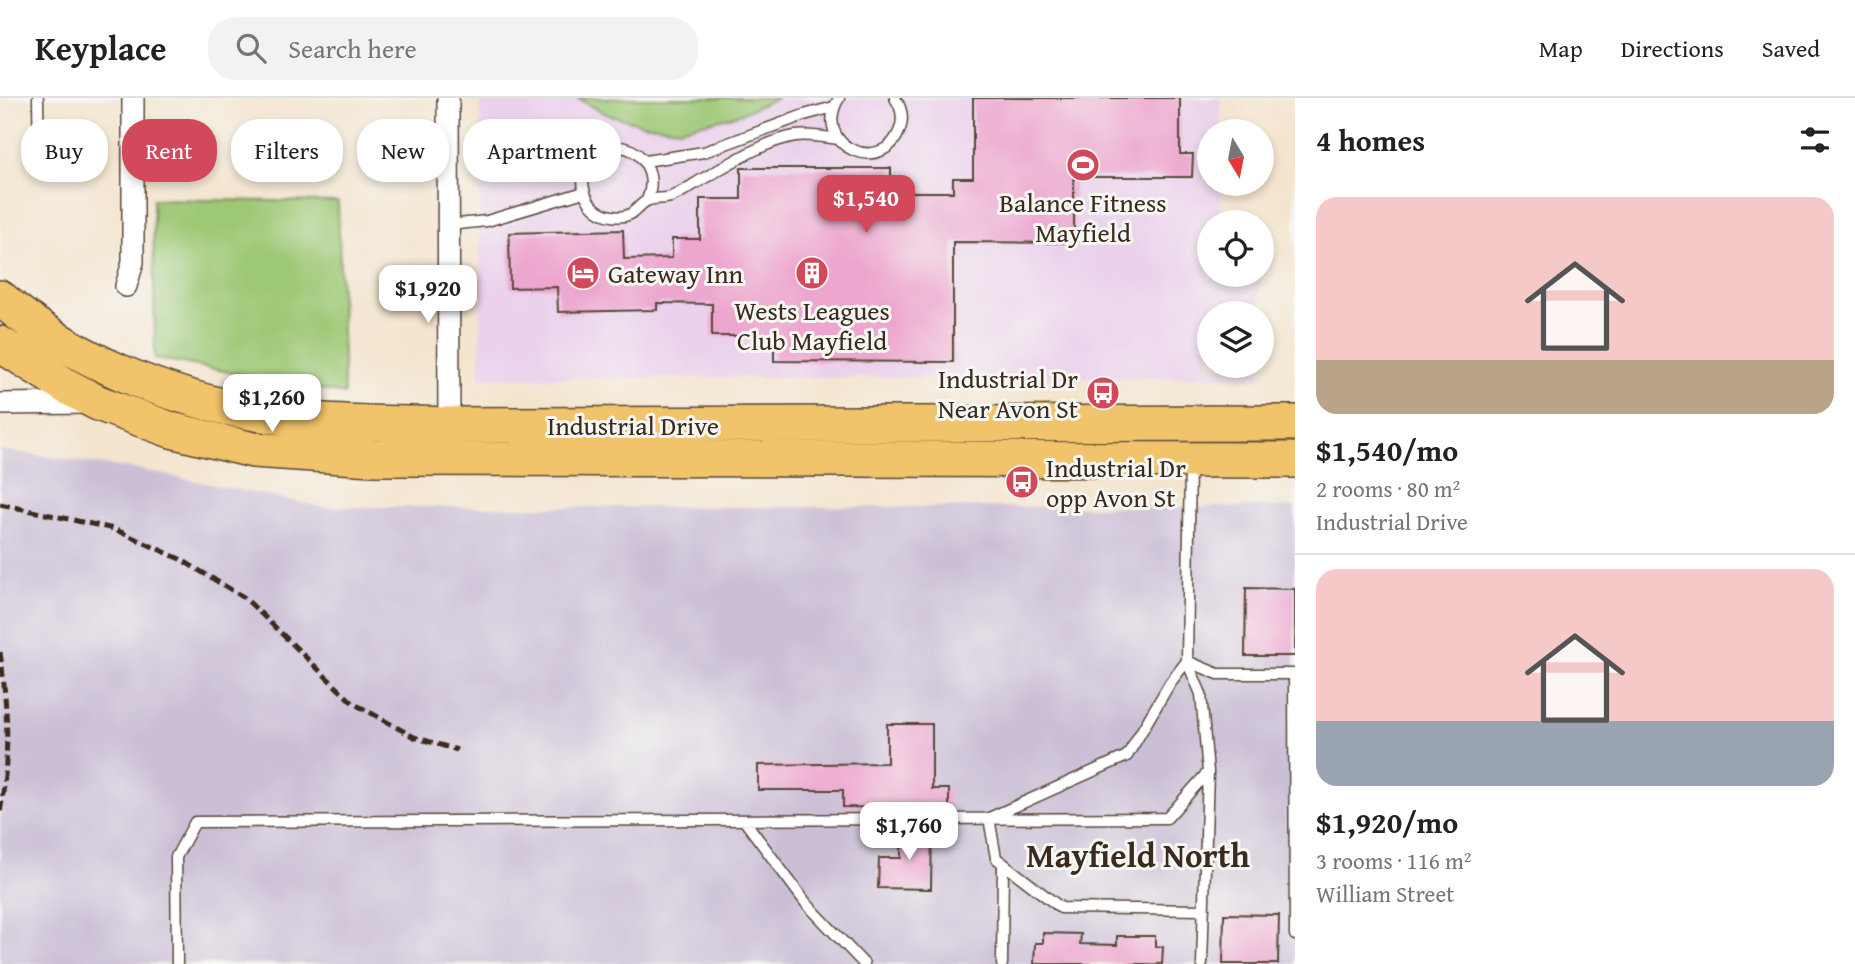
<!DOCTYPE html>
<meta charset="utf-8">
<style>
:root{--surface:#fff;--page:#f2f2f2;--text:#222;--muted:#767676;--line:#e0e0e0;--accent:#d1495b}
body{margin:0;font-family:"Gentium Book Plus",serif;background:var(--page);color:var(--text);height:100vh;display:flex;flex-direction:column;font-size:26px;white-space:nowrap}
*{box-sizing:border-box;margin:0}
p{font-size:23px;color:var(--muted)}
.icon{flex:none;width:38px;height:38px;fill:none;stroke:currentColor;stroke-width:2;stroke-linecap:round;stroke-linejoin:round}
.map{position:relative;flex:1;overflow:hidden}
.sheet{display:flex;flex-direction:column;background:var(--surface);width:560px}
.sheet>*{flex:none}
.banner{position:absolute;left:21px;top:21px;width:665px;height:63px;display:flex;gap:14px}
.needle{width:46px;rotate:170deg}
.tools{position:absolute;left:1197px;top:21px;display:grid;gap:14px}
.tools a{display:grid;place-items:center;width:77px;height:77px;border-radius:50%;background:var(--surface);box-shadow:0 4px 10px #0003;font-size:35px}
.price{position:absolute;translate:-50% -60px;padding:0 16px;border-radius:14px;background:#fff;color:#222;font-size:23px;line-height:46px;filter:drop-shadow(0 2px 4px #0008)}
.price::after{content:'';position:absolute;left:50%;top:42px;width:21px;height:16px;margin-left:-10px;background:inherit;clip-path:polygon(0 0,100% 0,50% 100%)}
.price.current{background:var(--accent);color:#fff}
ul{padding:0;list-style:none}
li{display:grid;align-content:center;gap:14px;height:371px;padding:0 21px}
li+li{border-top:2px solid var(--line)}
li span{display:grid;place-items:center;height:217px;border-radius:21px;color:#555}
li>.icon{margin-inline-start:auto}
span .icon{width:126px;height:126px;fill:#fffc;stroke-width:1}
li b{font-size:30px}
h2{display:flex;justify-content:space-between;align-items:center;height:84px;padding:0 21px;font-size:30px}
.tag{padding:0 24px;border-radius:28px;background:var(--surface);box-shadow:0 4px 10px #0003;font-size:24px;line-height:63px}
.tag.current{background:var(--accent);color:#fff}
header{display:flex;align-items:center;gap:42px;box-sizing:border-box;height:98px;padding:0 35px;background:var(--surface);border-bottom:2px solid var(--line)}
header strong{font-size:33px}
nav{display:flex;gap:38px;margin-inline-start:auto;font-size:24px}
.search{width:490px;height:63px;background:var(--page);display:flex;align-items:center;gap:18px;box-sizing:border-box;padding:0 24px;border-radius:28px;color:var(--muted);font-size:26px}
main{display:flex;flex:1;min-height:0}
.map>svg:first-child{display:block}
.built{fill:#ebd1ec}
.industrial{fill:#cbbfd6}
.green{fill:#9dc875;stroke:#6c794a;stroke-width:2}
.building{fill:#eda6ce}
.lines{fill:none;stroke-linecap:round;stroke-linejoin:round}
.service-casing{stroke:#574639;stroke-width:13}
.minor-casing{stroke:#574639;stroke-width:24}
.trunk-casing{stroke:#574639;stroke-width:38}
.service{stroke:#fff;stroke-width:10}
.minor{stroke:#fff;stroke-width:21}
.trunk{stroke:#f1c36a;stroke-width:35}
.rail{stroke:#3b2a1e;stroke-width:5;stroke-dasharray:10 5;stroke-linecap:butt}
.labels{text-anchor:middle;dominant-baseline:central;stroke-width:6;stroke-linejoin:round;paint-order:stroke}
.poi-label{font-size:26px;fill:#3b2a1e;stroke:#f6f6f2}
.street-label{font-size:26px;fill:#3b2a1e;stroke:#f6f6f2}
.district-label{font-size:33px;font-weight:bold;fill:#3b2a1e;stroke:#f6f6f2}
</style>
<header>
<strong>Keyplace</strong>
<div class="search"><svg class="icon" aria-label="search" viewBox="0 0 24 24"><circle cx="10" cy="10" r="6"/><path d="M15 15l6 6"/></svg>Search here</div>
<nav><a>Map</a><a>Directions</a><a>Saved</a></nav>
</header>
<main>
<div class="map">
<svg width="1295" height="866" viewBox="0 0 1295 866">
<rect width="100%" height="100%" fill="#f6f6f2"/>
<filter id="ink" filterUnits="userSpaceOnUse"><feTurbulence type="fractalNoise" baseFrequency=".0143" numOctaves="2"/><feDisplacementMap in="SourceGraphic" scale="14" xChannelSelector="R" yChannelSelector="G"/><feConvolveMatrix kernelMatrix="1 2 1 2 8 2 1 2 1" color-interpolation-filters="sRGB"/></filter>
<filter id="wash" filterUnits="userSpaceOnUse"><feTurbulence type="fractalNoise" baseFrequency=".00686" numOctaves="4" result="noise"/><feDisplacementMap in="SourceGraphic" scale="28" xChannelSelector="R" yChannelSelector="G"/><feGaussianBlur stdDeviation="1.57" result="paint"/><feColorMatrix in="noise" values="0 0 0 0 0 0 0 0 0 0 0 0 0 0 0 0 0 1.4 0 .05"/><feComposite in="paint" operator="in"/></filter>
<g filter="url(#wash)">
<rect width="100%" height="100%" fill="#f4e5cf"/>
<path class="built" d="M480,0H1221V33H1209V86H1221V124H1209V177H1260V215H1209V268H1260V279L480,280Z"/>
<path class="industrial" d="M0,352L141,372L322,409H1295V866H0Z"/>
<path class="green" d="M577,0H778L737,17L679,31L642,26L606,16Z
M153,101L338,104L344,296L155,260Z"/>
<g id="blocks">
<path class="building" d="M973,0H1180V56H1193L1192,79H1074V145L953,144V264L774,263V238H712V206L657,205V212L558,214L557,189L510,190L509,135L623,132L624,161L672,160V141H700V101H741V70H891V94H953V80H973Z
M1246,490L1295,491V558H1245Z
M887,626H932V691H949V710H932V713H902V710L843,709V692H758V667L887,665Z
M901,729H932L931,791L878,790L879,760H901Z
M1224,816L1279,817L1278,866H1223Z
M1043,835L1081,836L1080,846L1117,847V838H1155V848L1163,849L1162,866H1034L1035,845H1043Z"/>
</g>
</g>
<g filter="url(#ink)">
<use href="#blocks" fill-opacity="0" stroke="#574639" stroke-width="2"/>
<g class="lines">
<defs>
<path id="service" d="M38,0L39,73
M839,0C810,49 884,79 900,31C904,20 901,9 895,0
M645,63L704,54L804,17L834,9
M647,102C661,71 633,36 600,54C572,70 581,114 612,118C636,122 636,106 649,102C656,100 664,101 671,99C684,94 695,85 708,78C734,63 766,43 795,38C809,36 824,39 838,41
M448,127L487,123L584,94
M1294,576L1295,837
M744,722L806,805L864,866
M1204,812L1061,810L996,760L989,720L1127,658L1170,585L1187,563L1218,576H1295
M177,866L176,759L195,724L1167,720L1208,674L1201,596L1187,563L1190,366
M1002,866L1003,765
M1202,866L1208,674"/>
<path id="minor" d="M448,0L449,327
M126,188L133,164V0
M0,306L89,305"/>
<path id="trunk" d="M0,200C71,261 165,299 256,315C320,326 385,325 449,327L1295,325
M0,246L66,288L98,305L171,332L253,352L372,360L1295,362"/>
</defs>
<use href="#service" class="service-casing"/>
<use href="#minor" class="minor-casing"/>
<use href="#trunk" class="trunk-casing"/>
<use href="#service" class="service"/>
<use href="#minor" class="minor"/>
<use href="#trunk" class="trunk"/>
<path class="rail" d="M0,406L114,431L180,461L245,500L353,605L414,639L457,652
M0,554C8,612 10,656 0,715"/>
</g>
</g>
<defs>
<symbol id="stadium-disc" viewBox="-11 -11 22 22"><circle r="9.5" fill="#d1495b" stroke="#f6f6f2"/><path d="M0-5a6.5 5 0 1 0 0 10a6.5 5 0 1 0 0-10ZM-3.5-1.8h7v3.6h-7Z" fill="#fff"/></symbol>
<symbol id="hotel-disc" viewBox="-11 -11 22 22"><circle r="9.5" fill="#d1495b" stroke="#f6f6f2"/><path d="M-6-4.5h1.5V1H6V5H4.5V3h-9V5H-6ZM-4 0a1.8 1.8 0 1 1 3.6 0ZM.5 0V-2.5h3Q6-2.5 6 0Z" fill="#fff"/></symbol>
<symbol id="building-disc" viewBox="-11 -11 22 22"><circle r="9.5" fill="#d1495b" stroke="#f6f6f2"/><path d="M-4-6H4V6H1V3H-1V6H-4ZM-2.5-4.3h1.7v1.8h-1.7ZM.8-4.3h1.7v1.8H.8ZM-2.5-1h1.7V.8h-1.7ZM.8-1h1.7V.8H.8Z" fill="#fff"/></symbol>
<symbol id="bus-disc" viewBox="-11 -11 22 22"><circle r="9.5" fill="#d1495b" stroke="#f6f6f2"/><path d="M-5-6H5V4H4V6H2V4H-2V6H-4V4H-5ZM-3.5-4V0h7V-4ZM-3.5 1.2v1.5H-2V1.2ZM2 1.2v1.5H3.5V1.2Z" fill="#fff"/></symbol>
</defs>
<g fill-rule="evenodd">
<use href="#stadium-disc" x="1064" y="48" width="38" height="38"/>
<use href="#hotel-disc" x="564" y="156" width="38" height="38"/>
<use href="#building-disc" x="793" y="156" width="38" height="38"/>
<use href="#bus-disc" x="1084" y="276" width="38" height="38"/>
<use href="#bus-disc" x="1003" y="365" width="38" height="38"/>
</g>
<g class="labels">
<g class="poi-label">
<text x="1083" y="104">Balance Fitness<tspan x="1083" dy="30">Mayfield</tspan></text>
<text x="608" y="175" text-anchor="start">Gateway Inn</text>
<text x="812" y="212">Wests Leagues<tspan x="812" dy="30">Club Mayfield</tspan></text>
<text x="1078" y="280" text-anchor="end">Industrial Dr<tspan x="1078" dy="30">Near Avon St</tspan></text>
<text x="1046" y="369" text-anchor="start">Industrial Dr<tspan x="1046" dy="30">opp Avon St</tspan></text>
</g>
<g class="street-label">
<text x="633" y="327">Industrial Drive</text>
</g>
<g class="district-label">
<text x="1138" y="757">Mayfield North</text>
</g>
</g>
</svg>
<div class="tools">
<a><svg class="needle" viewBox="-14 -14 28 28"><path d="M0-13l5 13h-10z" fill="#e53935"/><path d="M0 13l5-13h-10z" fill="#767676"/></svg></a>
<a><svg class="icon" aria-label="locate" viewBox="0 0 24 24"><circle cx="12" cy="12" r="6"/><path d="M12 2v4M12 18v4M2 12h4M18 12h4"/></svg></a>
<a><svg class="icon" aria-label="layers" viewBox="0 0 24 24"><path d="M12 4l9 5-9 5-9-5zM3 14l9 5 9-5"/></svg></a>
</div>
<b class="price current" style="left:866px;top:137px">$1,540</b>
<b class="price" style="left:428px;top:227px">$1,920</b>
<b class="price" style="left:272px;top:336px">$1,260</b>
<b class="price" style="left:909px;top:764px">$1,760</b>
<div class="banner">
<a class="tag">Buy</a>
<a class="tag current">Rent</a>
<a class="tag">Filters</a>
<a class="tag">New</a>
<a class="tag">Apartment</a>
</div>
</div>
<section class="sheet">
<h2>4 homes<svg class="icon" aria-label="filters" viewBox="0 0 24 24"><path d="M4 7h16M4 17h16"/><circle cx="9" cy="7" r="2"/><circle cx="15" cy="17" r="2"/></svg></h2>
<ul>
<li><span style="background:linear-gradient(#f6c9c9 75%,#b9a48a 0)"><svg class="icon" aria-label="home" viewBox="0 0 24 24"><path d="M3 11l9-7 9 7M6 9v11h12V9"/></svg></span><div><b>$1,540/mo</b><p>2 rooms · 80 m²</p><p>Industrial Drive</p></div></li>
<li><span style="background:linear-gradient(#f6c9c9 70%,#9aa5b1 0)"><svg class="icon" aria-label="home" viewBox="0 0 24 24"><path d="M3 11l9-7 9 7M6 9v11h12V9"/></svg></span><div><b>$1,920/mo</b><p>3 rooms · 116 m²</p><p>William Street</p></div></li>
</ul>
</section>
</main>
